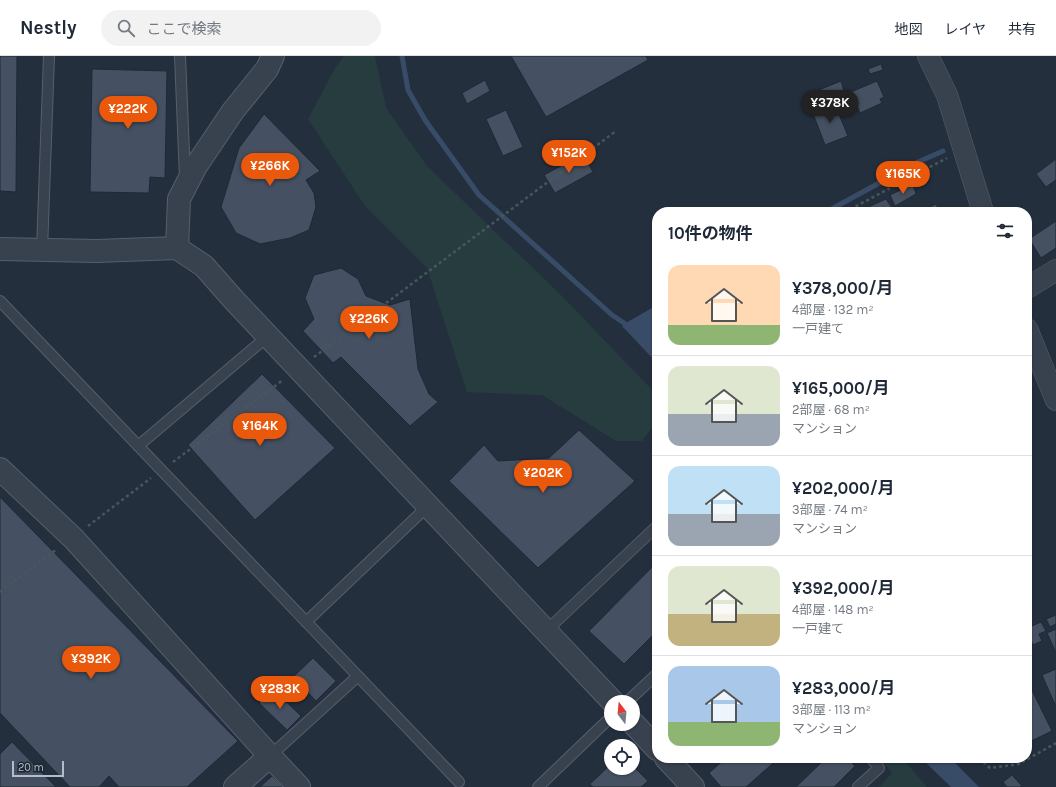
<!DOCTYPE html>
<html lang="ja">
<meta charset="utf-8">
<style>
:root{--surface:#fff;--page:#f2f2f3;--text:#1f2937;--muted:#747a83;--line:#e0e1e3;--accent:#ea580c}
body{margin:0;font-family:Karla,"Noto Sans JP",sans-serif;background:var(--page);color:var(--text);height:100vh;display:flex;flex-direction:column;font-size:15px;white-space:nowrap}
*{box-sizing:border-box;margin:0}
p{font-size:13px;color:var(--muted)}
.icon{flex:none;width:22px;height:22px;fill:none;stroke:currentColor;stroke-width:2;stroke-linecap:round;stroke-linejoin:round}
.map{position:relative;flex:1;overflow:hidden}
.drawer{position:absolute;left:652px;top:151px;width:380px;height:556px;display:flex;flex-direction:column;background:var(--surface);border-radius:16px;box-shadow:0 1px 3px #0004}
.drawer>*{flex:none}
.needle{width:26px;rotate:344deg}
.controls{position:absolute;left:604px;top:639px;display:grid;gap:8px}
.controls a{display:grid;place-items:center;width:36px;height:36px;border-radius:50%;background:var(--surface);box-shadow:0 1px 3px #0004;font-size:20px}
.scale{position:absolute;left:12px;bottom:10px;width:52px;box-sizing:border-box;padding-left:4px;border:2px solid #b4bcc9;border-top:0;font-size:11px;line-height:14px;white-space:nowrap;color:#b4bcc9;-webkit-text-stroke:3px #1d2633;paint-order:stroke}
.price{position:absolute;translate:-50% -34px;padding:0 9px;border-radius:14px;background:var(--accent);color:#fff;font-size:13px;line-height:26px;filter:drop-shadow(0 1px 2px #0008)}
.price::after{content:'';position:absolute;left:50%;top:24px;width:12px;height:9px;margin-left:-6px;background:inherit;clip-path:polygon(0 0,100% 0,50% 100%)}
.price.active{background:#222;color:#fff}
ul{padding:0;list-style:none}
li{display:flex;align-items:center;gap:12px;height:100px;padding:0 16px}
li+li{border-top:1px solid var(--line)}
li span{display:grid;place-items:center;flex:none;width:112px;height:80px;border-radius:12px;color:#555}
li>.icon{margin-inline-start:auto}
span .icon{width:48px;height:48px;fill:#fffc;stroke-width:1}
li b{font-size:17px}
h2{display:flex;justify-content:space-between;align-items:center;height:48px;padding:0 16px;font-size:17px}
header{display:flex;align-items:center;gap:24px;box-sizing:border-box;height:56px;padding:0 20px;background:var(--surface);border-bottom:1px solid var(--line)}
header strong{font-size:19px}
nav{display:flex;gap:22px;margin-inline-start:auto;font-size:14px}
.search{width:280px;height:36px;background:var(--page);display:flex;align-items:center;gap:10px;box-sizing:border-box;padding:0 14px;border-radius:22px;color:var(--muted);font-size:15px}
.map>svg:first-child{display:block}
.green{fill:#263c3f}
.water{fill:#394c67}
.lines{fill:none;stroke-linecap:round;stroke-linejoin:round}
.stream{stroke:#394c67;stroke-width:5}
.building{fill:#455162;stroke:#1f2835}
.service-casing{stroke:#565f6c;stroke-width:12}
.minor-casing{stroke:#565f6c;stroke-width:22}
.tertiary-casing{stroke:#565f6c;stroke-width:24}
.path{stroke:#44595c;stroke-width:2.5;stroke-dasharray:3 3;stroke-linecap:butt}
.service{stroke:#38414e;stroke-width:10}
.minor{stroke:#38414e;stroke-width:21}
.tertiary{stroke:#38414e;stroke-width:22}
</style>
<header>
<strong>Nestly</strong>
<div class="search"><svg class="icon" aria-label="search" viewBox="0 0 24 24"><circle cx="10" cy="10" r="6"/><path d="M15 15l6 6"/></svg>ここで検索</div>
<nav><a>地図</a><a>レイヤ</a><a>共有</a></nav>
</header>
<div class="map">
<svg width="1056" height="731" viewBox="0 0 1056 731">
<rect width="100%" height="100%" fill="#242f3e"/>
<path class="green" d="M344,0H375L386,52L427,110L560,238L657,339V369L655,368L642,385H616L542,339L467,336L427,212L365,150L308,63L335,12Z
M880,702H902L927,731H879L892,717Z"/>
<path class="water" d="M657,249V257L654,259V270L657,276V307L622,270L626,267Z
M921,702H950L979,731H951Z"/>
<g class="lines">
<path class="stream" d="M402,0L408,34L425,64L479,139L612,259L630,271
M826,156L918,106L943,95"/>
</g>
<path class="building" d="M0,0H17L16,136L0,135Z
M511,0H646L648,4L546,61Z
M881,8L883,14L870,18L868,13Z
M92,13L167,15L165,122L150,121L149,137L90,136Z
M485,24L490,35L467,48L462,37Z
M841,25L845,38L809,52L804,40Z
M877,25L884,41L880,43L882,47L860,57L851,36Z
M834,46L848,80L825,89L812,55Z
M506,54L523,91L503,100L486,63Z
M264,58L320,115L306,124L314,137L316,151L309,174L290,182L260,188L236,177L221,151L239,92Z
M583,98L593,116L555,137L544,119Z
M1056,103V124L1046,131L1036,118Z
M913,128L916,138L895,150L890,139Z
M886,143L892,152L885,156H857Z
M936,148L940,156H919Z
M1056,165V192L1041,202L1029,183Z
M341,212L358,223L366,240L390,249L410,243L418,313L429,338L438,346L410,370L341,301L333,307L303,275L314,263L305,242L314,219Z
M262,318L335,392L255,464L188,389Z
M579,374L635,425L538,512L449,425L484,389L498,405L549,402Z
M0,441L238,685L187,731H119L109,720L99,731H70L0,657Z
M655,508L657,510V575L624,608L589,575Z
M1056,559V568L1050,571L1046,563Z
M1041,566L1046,575L1039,578L1042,585L1033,589L1027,575V572Z
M1056,573V597L1047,577Z
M313,602L336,625L316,645L293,621Z
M1056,613V651L1042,619Z
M1027,624L1052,675L1027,687Z
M273,633L301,660L287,674L259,647Z
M12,686L56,731H0V698Z
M726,702H779L746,731H721L709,717Z
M826,702H847L855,710L834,731H796Z
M611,708V712H633V710L648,725L641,731H593L590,728Z
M1012,719L1022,730L1020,731H1007L1003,726Z
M272,720L283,731H260Z"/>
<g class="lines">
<defs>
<path id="service" d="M180,0L185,122
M42,194L49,0
M0,245L459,726
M138,390L268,280
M306,566L428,450
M546,575L657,470
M627,646L657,618
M270,700L358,620
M538,731L611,661
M858,731L879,712L871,702"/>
<path id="minor" d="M928,0L947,39L983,156
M1027,232L1056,214
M1027,273L1056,344"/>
<path id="tertiary" d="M177,192L179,143L196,110L233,55L267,13L273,0
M0,193L97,195L177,192L204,210L233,243L613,646
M0,413L74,483L270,700L299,731
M633,667L657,693
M666,702L693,731
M235,731L270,700"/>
</defs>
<use href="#service" class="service-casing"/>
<use href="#minor" class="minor-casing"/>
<use href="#tertiary" class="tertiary-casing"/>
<path class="path" d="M845,156L947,102
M314,301L616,75
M173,406L283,324
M88,470L151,422
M0,536L57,493
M979,702L990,712L1019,708L1056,687"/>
<use href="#service" class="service"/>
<use href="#minor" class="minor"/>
<use href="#tertiary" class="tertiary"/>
</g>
</svg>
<div class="controls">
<a><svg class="needle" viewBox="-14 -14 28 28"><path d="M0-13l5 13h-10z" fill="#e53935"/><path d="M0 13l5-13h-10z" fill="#747a83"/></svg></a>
<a><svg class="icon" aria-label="locate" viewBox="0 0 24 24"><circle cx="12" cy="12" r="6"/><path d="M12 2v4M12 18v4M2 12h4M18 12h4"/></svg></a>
</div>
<div class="scale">20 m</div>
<b class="price active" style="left:830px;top:68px">¥378K</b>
<b class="price" style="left:128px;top:74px">¥222K</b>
<b class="price" style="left:569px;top:118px">¥152K</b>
<b class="price" style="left:270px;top:131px">¥266K</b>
<b class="price" style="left:903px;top:139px">¥165K</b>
<b class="price" style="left:369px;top:284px">¥226K</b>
<b class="price" style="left:260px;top:391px">¥164K</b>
<b class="price" style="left:543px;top:438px">¥202K</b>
<b class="price" style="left:91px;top:624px">¥392K</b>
<b class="price" style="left:280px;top:654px">¥283K</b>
<section class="drawer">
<h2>10件の物件<svg class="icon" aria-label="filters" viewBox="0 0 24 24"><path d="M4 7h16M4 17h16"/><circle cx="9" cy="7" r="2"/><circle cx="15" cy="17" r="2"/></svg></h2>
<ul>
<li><span style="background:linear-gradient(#ffd9b3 75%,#8fb573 0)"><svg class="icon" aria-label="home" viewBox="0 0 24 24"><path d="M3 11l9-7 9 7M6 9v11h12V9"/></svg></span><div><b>¥378,000/月</b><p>4部屋 · 132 m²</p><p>一戸建て</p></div></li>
<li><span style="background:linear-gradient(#dfe7d0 60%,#9aa5b1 0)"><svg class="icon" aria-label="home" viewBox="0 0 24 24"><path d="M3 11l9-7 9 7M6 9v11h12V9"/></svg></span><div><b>¥165,000/月</b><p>2部屋 · 68 m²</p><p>マンション</p></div></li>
<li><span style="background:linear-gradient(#bfe0f5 60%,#9aa5b1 0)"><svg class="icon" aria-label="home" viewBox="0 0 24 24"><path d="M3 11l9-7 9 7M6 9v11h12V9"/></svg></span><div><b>¥202,000/月</b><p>3部屋 · 74 m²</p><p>マンション</p></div></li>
<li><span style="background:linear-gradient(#dfe7d0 60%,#c2b280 0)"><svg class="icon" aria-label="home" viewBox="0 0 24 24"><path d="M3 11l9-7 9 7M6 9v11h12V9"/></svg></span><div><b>¥392,000/月</b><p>4部屋 · 148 m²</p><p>一戸建て</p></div></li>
<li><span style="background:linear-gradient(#a9c7e8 70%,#8fb573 0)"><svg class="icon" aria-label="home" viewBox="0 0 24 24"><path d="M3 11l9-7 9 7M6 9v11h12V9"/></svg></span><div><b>¥283,000/月</b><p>3部屋 · 113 m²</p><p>マンション</p></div></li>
</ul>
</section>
</div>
